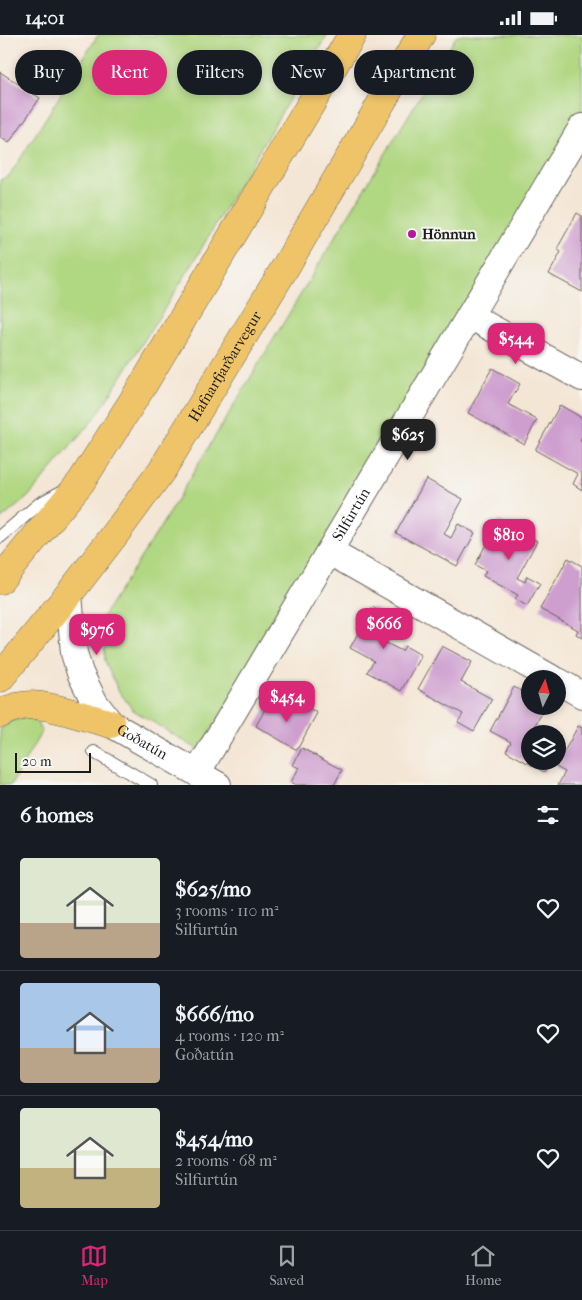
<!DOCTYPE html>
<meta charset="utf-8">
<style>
:root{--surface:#171b24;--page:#242831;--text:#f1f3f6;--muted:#9ea1a6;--line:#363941;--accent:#db2777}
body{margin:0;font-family:"IM FELL French Canon",serif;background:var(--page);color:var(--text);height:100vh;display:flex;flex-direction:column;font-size:19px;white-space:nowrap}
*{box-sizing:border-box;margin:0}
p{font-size:16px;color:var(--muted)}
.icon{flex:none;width:28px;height:28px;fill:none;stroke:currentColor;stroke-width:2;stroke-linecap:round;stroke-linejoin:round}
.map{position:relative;height:750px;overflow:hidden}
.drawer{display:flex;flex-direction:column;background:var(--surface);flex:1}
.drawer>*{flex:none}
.top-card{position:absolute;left:15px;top:15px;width:552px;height:45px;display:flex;gap:10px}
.needle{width:32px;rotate:5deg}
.buttons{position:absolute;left:521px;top:635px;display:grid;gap:10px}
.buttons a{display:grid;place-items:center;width:45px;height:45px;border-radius:50%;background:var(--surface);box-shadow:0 2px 8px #0003;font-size:25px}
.scale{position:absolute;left:15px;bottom:12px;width:76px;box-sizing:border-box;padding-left:5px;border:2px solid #1c1c1c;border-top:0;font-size:14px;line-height:18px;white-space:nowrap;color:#1c1c1c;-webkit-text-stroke:4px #f6f6f2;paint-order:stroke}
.price{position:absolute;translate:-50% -42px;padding:0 11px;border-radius:10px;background:var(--accent);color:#fff;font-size:16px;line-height:32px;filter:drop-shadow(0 1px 2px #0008)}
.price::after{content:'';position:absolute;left:50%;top:30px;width:15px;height:11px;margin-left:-8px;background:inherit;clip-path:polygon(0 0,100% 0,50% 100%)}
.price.on{background:#222;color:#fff}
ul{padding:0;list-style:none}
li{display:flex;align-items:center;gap:15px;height:125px;padding:0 20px}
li+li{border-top:1px solid var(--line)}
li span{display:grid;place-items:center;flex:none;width:140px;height:100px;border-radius:5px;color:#555}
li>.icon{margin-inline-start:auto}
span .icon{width:60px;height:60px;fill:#fffc;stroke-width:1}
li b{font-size:21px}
h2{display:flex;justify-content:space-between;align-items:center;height:60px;padding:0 20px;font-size:21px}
.tag{padding:0 18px;border-radius:22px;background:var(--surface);box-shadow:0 2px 8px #0003;font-size:18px;line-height:45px}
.tag.on{background:var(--accent);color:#fff}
.status{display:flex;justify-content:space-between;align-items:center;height:35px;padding:0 25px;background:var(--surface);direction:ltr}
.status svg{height:14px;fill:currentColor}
.menu{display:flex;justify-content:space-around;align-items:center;height:70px;border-top:1px solid var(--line);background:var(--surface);font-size:14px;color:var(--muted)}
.menu a{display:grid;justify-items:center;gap:2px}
.menu .on{color:var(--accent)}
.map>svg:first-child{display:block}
.green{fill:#b0d781;stroke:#667a4e}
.building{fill:#ce9ecf}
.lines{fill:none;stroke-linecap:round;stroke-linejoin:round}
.service-casing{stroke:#68635d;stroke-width:14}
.minor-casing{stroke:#68635d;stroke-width:28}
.primary-casing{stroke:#68635d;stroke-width:29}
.service{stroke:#fff;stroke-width:12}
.minor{stroke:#fff;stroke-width:26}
.primary{stroke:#efc469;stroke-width:28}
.poi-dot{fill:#b5179e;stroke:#f6f6f2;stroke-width:2}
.labels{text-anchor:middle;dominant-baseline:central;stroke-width:4;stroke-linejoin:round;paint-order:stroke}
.poi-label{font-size:15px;font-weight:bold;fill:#1c1c1c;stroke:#f6f6f2;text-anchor:start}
.street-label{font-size:15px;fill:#1c1c1c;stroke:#f6f6f2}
</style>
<div class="status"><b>14:01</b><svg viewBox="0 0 49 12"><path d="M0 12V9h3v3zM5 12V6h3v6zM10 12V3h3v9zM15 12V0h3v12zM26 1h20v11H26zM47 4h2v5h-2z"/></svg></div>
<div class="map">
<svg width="582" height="750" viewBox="0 0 582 750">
<rect width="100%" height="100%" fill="#f6f6f2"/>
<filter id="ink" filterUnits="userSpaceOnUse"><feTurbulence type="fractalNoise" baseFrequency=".02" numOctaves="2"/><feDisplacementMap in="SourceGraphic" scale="10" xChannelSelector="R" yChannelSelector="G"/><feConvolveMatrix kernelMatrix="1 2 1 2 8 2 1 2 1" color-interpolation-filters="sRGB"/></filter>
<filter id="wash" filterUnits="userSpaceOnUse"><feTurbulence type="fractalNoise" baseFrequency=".0096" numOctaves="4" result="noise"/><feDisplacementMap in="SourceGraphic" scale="20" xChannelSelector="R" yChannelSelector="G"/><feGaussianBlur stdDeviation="1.12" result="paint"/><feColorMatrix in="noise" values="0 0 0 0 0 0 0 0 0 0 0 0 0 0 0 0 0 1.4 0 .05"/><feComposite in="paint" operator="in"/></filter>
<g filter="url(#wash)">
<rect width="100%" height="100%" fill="#f4e6d5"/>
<path class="green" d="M98,0H327L190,233L97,380L28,462L0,485V145L10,140Z
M457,0H582V78L432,335L199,715L133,675L118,655L105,626L103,581L158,496Z
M28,683L38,689L42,696L11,750H0V695L13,685Z"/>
<g id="blocks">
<path class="building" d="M0,37L40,63L9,108L0,102Z
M577,178L582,181V257L549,239L561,217L557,214Z
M492,333L520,349L508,369L537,385L524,409L468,378Z
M560,370L582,383V402L580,406L582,407V455L573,449L578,439L535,415Z
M426,444L463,464L444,499L451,503L458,489L475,498L457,531L396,498Z
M499,485L537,506L517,543L525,547L527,541L540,548L527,571L515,564L518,560L483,541L486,536L475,530Z
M568,523L582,531V603L576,599L578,595L540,574Z
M372,572L398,586L386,608L402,616L405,611L421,620L401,656L367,637L374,626L350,613Z
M442,611L472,627L461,647L492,664L474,696L458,687L463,679L418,654Z
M514,652L530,661V671H546L535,690L551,699H530V726H550L544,737L506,716L511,707L490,696Z
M295,665L317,678L297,715L256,691L269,667L288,678Z
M578,691L582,693V746L580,750H558L565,737L556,732Z
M302,713L342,735L334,750H296L291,747L299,733L293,730Z"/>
</g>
</g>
<g filter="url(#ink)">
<use href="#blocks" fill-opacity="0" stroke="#68635d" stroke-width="1"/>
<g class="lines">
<defs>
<path id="service" d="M0,502L39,469L63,456
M94,717L151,750"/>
<g id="minor">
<path d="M470,281L582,343"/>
<path d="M330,517L553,644"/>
<path id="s1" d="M69,559L74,618L80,638L95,668L111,689L218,750"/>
<path d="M558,646L582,660"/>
<path id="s2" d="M197,738L582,92"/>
</g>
<g id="primary">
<path d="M0,545L81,447L143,350L352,0"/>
<path id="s3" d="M0,643L69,559L113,502L162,435L283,236L421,0"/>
<path d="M0,679C24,665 43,670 69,677C83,681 97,685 111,689"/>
</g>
</defs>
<use href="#service" class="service-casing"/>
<use href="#minor" class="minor-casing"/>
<use href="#primary" class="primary-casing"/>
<use href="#service" class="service"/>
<use href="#minor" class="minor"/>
<use href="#primary" class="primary"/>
</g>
</g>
<circle class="poi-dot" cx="412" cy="199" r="5"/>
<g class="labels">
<g class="poi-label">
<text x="422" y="199">Hönnun</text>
</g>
<g class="street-label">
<text stroke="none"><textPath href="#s3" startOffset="385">Hafnarfjarðarvegur</textPath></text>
<text stroke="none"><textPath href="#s2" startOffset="301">Silfurtún</textPath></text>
<text stroke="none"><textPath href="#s1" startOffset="176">Goðatún</textPath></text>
</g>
</g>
</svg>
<div class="buttons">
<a><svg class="needle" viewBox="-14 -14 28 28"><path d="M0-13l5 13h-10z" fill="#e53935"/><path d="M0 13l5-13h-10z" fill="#9ea1a6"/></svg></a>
<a><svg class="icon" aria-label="layers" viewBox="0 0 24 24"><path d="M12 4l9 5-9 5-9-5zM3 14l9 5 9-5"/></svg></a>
</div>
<div class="scale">20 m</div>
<b class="price" style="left:516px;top:330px">$544</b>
<b class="price on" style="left:408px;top:426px">$625</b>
<b class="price" style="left:509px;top:526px">$810</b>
<b class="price" style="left:384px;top:615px">$666</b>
<b class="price" style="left:97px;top:621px">$976</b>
<b class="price" style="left:287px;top:688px">$454</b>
<div class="top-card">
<a class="tag">Buy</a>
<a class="tag on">Rent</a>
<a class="tag">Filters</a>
<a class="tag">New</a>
<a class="tag">Apartment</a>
</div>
</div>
<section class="drawer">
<h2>6 homes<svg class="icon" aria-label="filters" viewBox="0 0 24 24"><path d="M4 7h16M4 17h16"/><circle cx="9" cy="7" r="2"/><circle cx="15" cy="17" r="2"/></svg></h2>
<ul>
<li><span style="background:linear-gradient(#dfe7d0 65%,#b9a48a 0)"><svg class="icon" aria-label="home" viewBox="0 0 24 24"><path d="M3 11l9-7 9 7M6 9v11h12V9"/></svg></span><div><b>$625/mo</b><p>3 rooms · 110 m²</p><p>Silfurtún</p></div><svg class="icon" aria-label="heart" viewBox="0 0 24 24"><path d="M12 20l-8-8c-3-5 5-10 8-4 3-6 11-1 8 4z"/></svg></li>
<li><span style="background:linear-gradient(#a9c7e8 65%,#b9a48a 0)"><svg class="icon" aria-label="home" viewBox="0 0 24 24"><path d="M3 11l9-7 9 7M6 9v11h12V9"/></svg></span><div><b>$666/mo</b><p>4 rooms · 120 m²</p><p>Goðatún</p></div><svg class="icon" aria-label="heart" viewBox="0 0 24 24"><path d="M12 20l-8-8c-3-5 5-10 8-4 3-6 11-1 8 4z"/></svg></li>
<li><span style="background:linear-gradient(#dfe7d0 60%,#c2b280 0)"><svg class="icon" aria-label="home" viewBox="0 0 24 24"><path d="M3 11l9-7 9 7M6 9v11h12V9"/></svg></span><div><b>$454/mo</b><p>2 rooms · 68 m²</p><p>Silfurtún</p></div><svg class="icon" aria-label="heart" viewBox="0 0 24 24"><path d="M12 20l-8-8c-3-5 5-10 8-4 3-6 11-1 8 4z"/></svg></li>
</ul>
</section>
<nav class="menu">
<a class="on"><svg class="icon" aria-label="map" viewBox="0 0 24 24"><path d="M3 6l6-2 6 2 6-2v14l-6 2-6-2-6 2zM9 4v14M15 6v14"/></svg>Map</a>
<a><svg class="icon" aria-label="saved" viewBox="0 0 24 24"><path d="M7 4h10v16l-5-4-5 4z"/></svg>Saved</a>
<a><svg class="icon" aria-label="home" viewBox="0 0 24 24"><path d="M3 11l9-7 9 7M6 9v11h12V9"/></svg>Home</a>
</nav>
